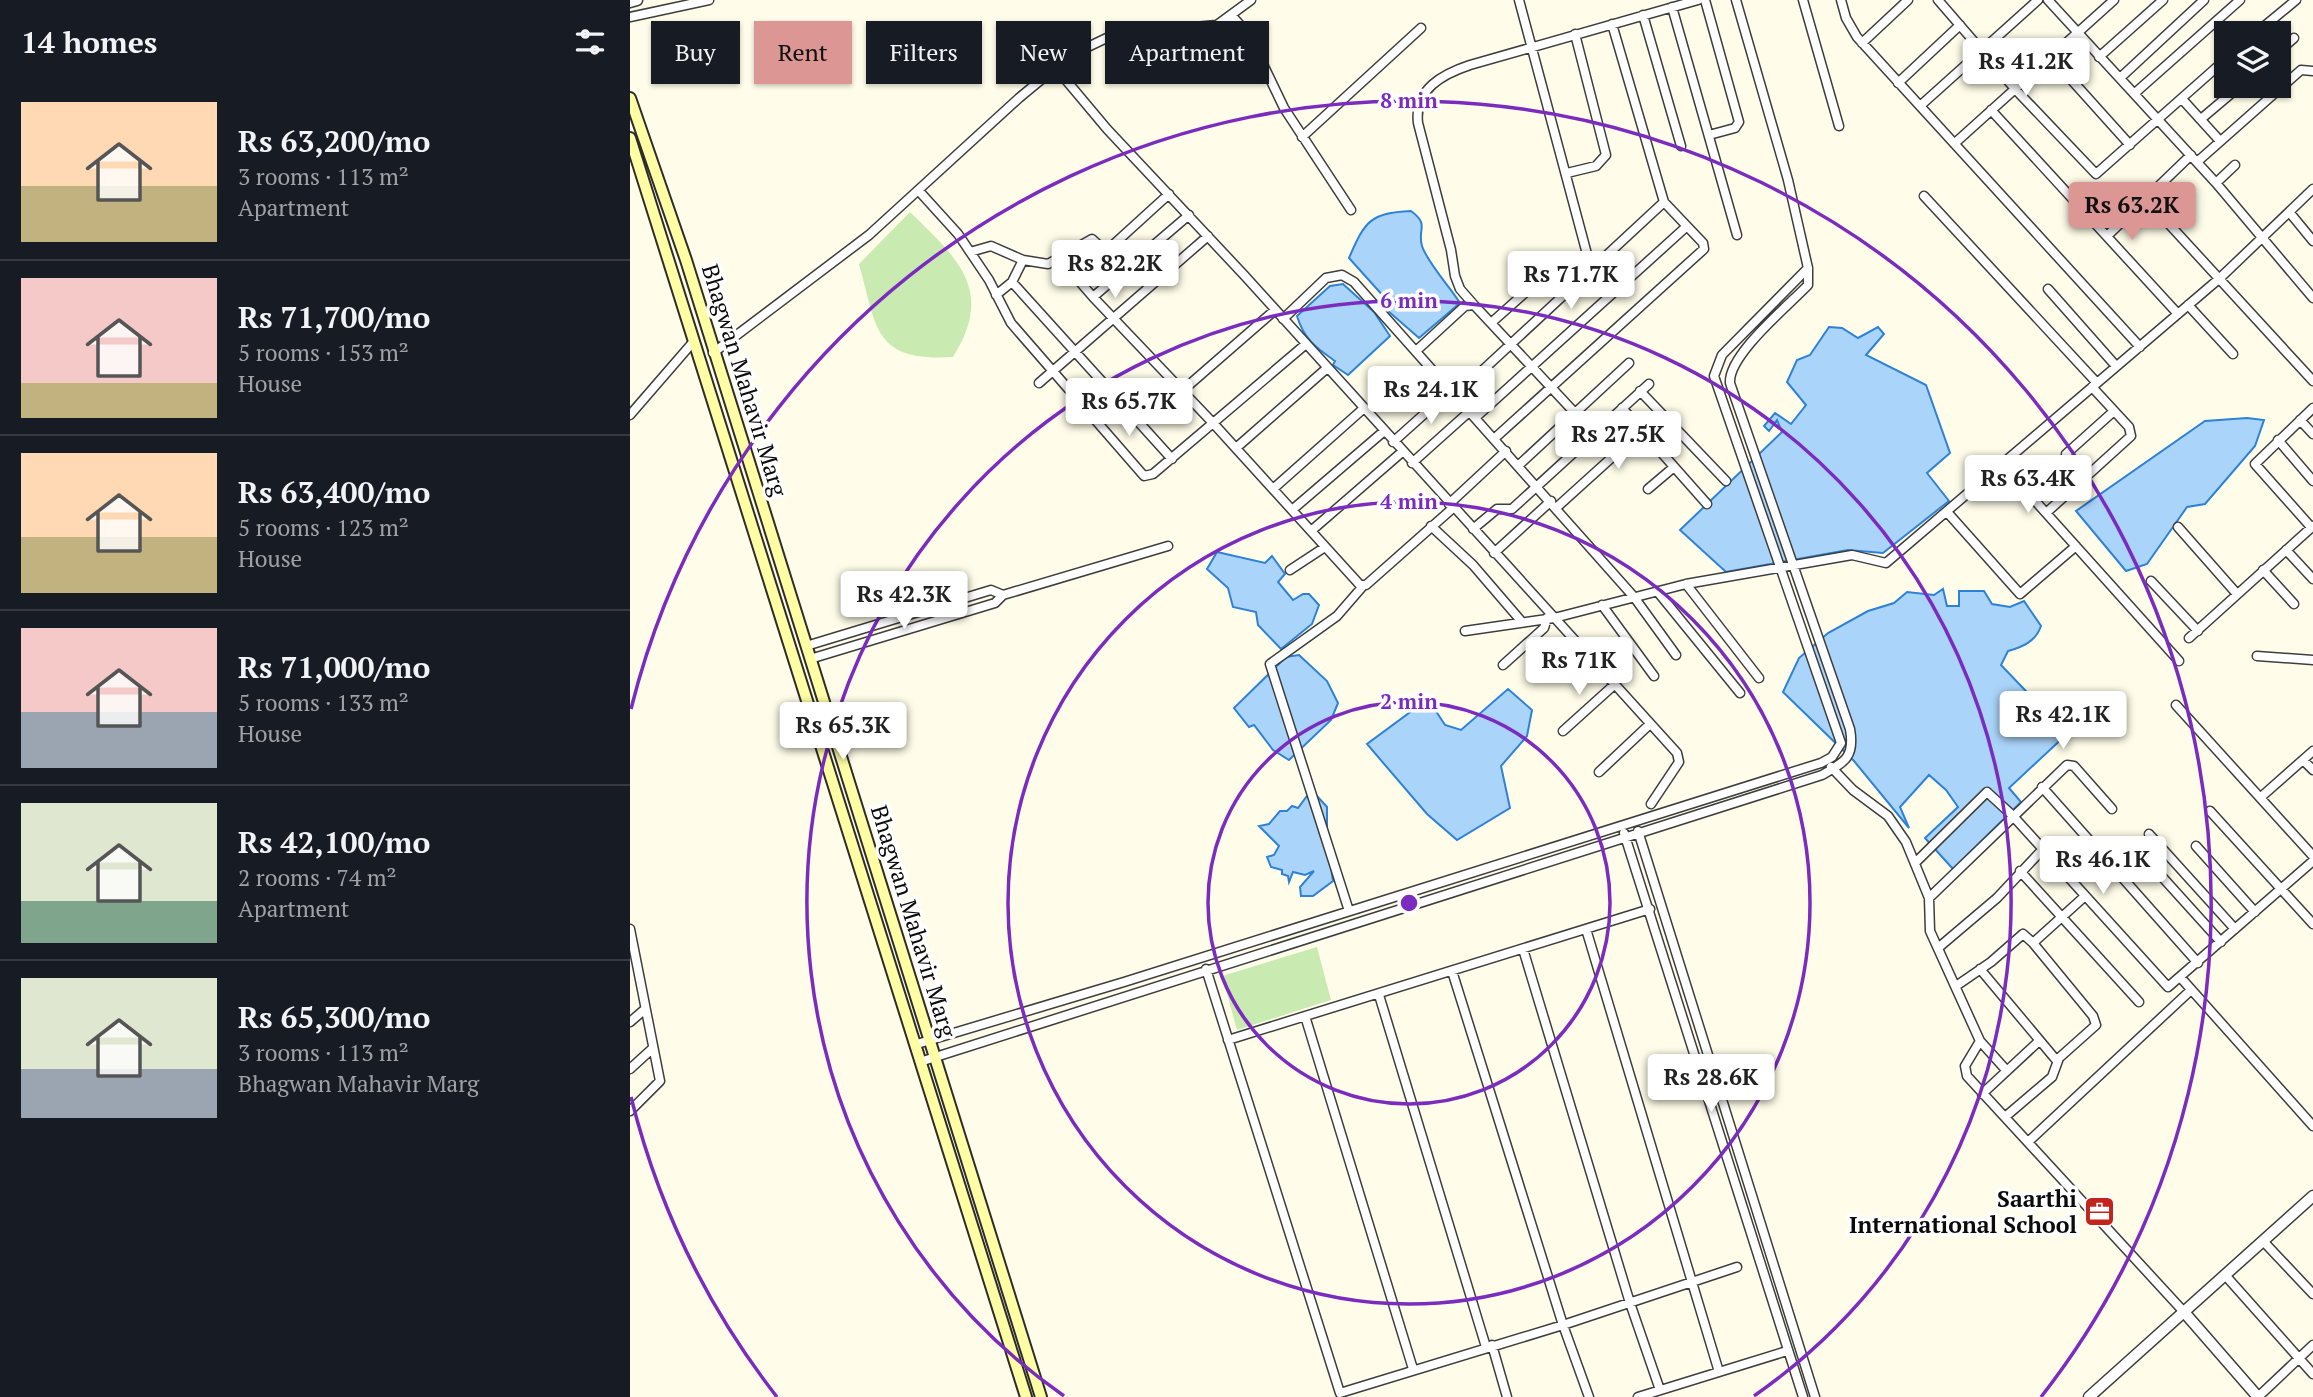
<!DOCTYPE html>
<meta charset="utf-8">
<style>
:root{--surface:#171b24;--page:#242831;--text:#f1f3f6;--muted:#9ea1a6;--line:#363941;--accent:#dc9694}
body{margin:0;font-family:"PT Serif",serif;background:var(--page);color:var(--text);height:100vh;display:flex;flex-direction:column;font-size:26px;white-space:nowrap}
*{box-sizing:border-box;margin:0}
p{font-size:23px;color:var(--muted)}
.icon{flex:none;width:38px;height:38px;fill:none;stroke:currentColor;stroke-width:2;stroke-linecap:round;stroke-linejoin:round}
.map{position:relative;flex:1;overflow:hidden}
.drawer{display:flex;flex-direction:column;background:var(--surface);width:630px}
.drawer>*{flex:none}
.guide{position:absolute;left:21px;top:21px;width:665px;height:63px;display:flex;gap:14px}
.tools{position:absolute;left:1584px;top:21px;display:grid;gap:14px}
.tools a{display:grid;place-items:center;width:77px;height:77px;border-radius:0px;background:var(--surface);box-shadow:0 2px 5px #0004;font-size:35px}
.price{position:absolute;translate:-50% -60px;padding:0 16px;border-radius:7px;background:#fff;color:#222;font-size:23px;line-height:46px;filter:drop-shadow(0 2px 4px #0008)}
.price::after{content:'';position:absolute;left:50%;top:42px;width:21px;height:16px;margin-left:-10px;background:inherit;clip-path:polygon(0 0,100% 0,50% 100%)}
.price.active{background:var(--accent);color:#111}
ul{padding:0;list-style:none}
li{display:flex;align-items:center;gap:21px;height:175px;padding:0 21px}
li+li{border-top:2px solid var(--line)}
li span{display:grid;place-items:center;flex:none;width:196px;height:140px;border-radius:0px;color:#555}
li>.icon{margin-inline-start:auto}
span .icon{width:84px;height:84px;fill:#fffc;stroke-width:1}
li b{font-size:30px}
h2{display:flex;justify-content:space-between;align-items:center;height:84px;padding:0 21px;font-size:30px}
.tag{padding:0 24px;border-radius:0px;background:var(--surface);box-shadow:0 2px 5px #0004;font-size:24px;line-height:63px}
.tag.active{background:var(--accent);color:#111}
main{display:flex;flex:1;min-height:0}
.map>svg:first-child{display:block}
.green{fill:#c9ebb1}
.water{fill:#abd4fa;stroke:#2d82d5;stroke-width:2}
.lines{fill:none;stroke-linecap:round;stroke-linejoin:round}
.minor-casing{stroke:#3e3e3e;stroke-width:11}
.tertiary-casing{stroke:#3e3e3e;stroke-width:13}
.secondary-casing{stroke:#2d2d2d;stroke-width:14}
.minor{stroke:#fff;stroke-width:8}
.tertiary{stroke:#fff;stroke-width:10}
.secondary{stroke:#fffea4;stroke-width:10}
.ring{fill:none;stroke:#7b2cbf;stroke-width:3.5}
.labels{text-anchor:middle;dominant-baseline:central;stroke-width:7;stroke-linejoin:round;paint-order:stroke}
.street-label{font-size:23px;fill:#0b0b0b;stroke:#fff}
.poi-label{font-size:23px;font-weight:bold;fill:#0b0b0b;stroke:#fff;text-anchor:end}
.centre{fill:#7b2cbf;stroke:#fff;stroke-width:3.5}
.ring-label{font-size:21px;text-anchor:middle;font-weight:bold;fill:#7b2cbf;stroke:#fff;stroke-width:7;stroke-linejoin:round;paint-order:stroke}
</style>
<main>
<section class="drawer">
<h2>14 homes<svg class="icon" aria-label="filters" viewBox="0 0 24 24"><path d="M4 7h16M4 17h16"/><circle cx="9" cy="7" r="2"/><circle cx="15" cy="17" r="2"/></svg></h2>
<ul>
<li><span style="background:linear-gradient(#ffd9b3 60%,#c2b280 0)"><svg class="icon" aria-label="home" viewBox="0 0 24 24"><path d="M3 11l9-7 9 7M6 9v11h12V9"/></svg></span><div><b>Rs 63,200/mo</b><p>3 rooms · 113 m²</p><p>Apartment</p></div></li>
<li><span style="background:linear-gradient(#f6c9c9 75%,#c2b280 0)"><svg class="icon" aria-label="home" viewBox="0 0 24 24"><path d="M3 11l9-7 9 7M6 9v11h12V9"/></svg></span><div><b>Rs 71,700/mo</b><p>5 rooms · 153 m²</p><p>House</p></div></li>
<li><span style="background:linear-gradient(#ffd9b3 60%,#c2b280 0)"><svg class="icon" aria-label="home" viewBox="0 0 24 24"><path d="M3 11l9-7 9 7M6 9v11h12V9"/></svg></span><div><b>Rs 63,400/mo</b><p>5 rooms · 123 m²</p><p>House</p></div></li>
<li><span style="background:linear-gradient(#f6c9c9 60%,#9aa5b1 0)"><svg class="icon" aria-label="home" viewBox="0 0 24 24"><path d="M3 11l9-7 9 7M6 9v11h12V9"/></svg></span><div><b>Rs 71,000/mo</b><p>5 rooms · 133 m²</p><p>House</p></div></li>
<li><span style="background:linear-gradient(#dfe7d0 70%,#7fa58c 0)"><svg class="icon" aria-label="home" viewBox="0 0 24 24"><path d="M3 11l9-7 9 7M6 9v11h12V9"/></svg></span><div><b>Rs 42,100/mo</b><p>2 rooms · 74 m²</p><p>Apartment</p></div></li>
<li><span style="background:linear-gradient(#dfe7d0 65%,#9aa5b1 0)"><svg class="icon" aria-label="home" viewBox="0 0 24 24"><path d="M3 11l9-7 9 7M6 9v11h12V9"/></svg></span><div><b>Rs 65,300/mo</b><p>3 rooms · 113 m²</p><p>Bhagwan Mahavir Marg</p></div></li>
</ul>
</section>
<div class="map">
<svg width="1683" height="1397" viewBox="0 0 1683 1397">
<rect width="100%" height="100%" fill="#fffde9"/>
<path class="green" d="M280,212C328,259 365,290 323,357C243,362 247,328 229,264Z
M687,947L701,1000L607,1030L592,976Z"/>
<path class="water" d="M781,211C800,225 787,229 792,246C797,262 820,287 830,303L789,338L758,311L755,298L719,258C735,221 740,213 781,211Z
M713,284L744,312L760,336L718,375L703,365L705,361C688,349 674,340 667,316L700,286Z
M1199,327L1212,328L1228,338L1248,327L1254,334L1236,355L1296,385L1320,453L1297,473L1319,501L1253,553L1218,550L1096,572L1050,530L1152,432L1147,420L1139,431L1134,426L1145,413L1161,424L1176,405L1157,382L1167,360L1180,355Z
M1617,418L1634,420L1625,446L1575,504L1557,507L1517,564L1496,571L1446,511L1575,421Z
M587,552L635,563L642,556L655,574L648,582L663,600L673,594H679L689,605L682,624L651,649L628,625L626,612L603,607L598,588L577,569Z
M1313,589L1317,606H1329V591H1354L1362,604L1380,607L1394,601L1411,626C1406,641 1393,647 1378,651L1371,665L1437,734L1379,788L1391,802L1323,869L1295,838L1328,807L1316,790L1299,775L1270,807L1279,828L1224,761L1153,692L1169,658L1198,633L1238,611L1264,603L1277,592L1304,595Z
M669,655L697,681L708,703L701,720L659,760L643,750L624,725L619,727L604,708L656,657Z
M878,689L902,710L897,736L871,766L880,808L827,840L797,814L737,744L798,699L815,725L831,730Z
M686,795L697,807V838L703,881L683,896H671L670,887L684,871L675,875L663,872L659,882L658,876L652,874V870L641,867L637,857L644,855L649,846L629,826L639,824L650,811H657L662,806L668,808L677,796Z"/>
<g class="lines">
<defs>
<path id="minor" d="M889,0L961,269
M1075,0L1109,122L1105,128L1079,135
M1173,0L1209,126
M1211,0L1216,18L1227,37L1510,347
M1308,0L1385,89L1466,174L1596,59
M1418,0L1586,183L1683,298
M1042,7L1107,235
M1013,15L1051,146
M602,16L619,35L654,108L721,210
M0,17L79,0
M1626,33L1666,0
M1232,43L1278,0
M1648,52L1664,38
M1420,56L1500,145
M1469,57L1533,0
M425,67L477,129L614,275L1047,753L1049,762L1021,804
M1490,78L1574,0
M1268,83L1330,25
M1505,93L1610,0
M1552,99L1590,141
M1290,106L1408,0
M1361,110L1548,314
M1571,119L1610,86
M672,137L791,28
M1325,143L1484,0
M1567,162L1671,70L1683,71
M937,173L966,166L976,155L945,34
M1586,183L1605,165
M289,191L328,234L359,280L381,323L514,476L523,474L676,344
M539,194L450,275V282L463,297L583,423L730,585H736L823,508
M1294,196L1467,383
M1516,199L1683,381
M1660,213L1683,241
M1477,236L1561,155
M340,252L361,246L393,260L418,264L462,239L475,251
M382,282L542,459
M1418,289L1486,366
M366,295L382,282L393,260
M463,297L559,215
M844,305L830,289L825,276L821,250L788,123C784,89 813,74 840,65L1068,0
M1558,305L1603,354
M653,319L696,278L712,275L724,282L1004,597L1046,655
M861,323L923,268
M786,351L835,306L844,305L945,413
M83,353L239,235L389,98L441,55L485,34L587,25L621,0
M409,383L578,236
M552,391L645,310
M1010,391L1096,481
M826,395L1034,202
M992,408L1077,504
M0,415L64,341
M846,417L1056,227
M1670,420L1683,434
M865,438L1074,249L1073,243L1034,202L982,24
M1648,440L1683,481
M763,442L821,390
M606,448L696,369
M1436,454L1484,411
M782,463L840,411
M1372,464L1549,661
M889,465L999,363
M643,489L733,409
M1018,489L1044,467
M819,504L876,451
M926,508L1031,413
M662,510L753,432
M1317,512L1390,594L1446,546
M1416,513L1501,436L1499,427L1462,387
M801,526L843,565L892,622
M1548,527L1607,594
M1681,527L1625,464L1683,408
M843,529L867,509H882L1019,384
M681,531L772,452
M1656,550L1683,579
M864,553L921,501
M660,570L695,547
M1633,570L1664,604
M1521,581L1568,631
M1056,584L1129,678
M1027,591L1110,693
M972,605L1024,676
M835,631L924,618L1056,584L1222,555L1256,563L1590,278L1683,189
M1559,638L1683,526
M176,646L361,590L373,595
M1627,656L1683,660
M180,659L365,603L373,595L538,546
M873,665L914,628L917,618
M1546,705L1683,856
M933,731L984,685
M1673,760L1683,770
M1201,767L1223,790L1258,816L1276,842L1299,898L1300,931L1350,1041L1377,1071
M969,772L1020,724
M1412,787L1568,963
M1631,797L1683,751
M1580,811L1683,924
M1008,831L1185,1397
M994,833L1173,1397
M1519,834L1605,929
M1566,846L1625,912
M1506,848L1591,942
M1286,862L1357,792L1382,815L1538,987L1683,861
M1390,871L1509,1002
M1299,898L1437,765L1444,766L1482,809
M719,911L640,664L707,616L733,586
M0,929L30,1081L0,1111
M956,929L1089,1372L1008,1397
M1308,948L1367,898L1413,849
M893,949L1000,1303L1030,1390
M576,969L710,1393L933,1325L1107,1267
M1350,969L1427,1061
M822,971L933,1325L959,1397
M1551,978L1683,1126
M1326,986L1361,962L1393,934L1403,943L1454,897
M749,995L856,1347
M675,1016L783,1369
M0,1022L14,1010
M598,1040L1020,909
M1350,1041L1335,1066L1337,1076L1554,1312
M287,1044L494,982L1191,763L1202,757L1211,743L1084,376L1092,355L1178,268
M293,1061L1192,775C1215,762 1225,757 1220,729L1100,383C1098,355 1158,306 1178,285V268L1158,180L1106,0
M0,1069L23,1048
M1352,1094L1409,1041
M1375,1117L1422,1077L1429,1058L1466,1025L1463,1016L1403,943
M1398,1142L1561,990
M1633,1241L1683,1294
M1595,1275L1683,1374
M862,1345L877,1397
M1089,1372L1157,1351
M1628,1397L1683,1345"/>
<path id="tertiary" d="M0,2L7,0
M1554,1312L1628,1397
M1459,1397L1683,1196"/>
<path id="secondary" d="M0,98L56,260L411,1397
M0,138L396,1397"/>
</defs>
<use href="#minor" class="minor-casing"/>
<use href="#tertiary" class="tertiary-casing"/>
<use href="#secondary" class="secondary-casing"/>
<use href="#minor" class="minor"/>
<use href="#tertiary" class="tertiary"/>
<use href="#secondary" class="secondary"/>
</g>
<g class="ring">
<circle cx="779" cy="903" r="201"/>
<circle cx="779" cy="903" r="401"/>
<path d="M434 1396A602 602 0 1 1 1124 1396"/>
<path d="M147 1397A802 802 0 0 1 1 1097M1 709A802 802 0 1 1 1411 1397"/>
</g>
<defs>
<symbol id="office-square" viewBox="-11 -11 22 22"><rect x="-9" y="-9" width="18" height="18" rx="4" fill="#c3241c" stroke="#fff"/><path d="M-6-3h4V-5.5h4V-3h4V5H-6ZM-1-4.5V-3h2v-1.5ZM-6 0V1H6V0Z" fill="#fff"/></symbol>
</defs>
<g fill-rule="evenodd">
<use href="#office-square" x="1452" y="1194" width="35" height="35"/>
</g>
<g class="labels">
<g class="street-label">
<text transform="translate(115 380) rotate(73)">Bhagwan Mahavir Marg</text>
<text transform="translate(284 921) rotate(73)">Bhagwan Mahavir Marg</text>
</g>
<g class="poi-label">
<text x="1447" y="1198">Saarthi<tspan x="1447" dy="26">International School</tspan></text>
</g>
</g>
<circle cx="779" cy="903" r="10" class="centre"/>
<g class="ring-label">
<text x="779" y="108">8 min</text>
<text x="779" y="308">6 min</text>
<text x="779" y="509">4 min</text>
<text x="779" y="709">2 min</text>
</g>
</svg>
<div class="tools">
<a><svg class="icon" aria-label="layers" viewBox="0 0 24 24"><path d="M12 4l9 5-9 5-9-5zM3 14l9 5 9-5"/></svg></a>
</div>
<b class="price" style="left:1396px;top:98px">Rs 41.2K</b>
<b class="price active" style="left:1502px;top:242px">Rs 63.2K</b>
<b class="price" style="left:485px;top:300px">Rs 82.2K</b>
<b class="price" style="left:941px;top:311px">Rs 71.7K</b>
<b class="price" style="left:801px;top:426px">Rs 24.1K</b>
<b class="price" style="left:499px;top:438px">Rs 65.7K</b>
<b class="price" style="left:988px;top:471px">Rs 27.5K</b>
<b class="price" style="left:1398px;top:515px">Rs 63.4K</b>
<b class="price" style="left:274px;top:631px">Rs 42.3K</b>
<b class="price" style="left:949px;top:697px">Rs 71K</b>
<b class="price" style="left:1433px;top:751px">Rs 42.1K</b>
<b class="price" style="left:213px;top:762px">Rs 65.3K</b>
<b class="price" style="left:1473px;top:896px">Rs 46.1K</b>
<b class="price" style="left:1081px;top:1114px">Rs 28.6K</b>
<div class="guide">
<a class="tag">Buy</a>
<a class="tag active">Rent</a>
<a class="tag">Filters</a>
<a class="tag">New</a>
<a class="tag">Apartment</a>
</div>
</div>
</main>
